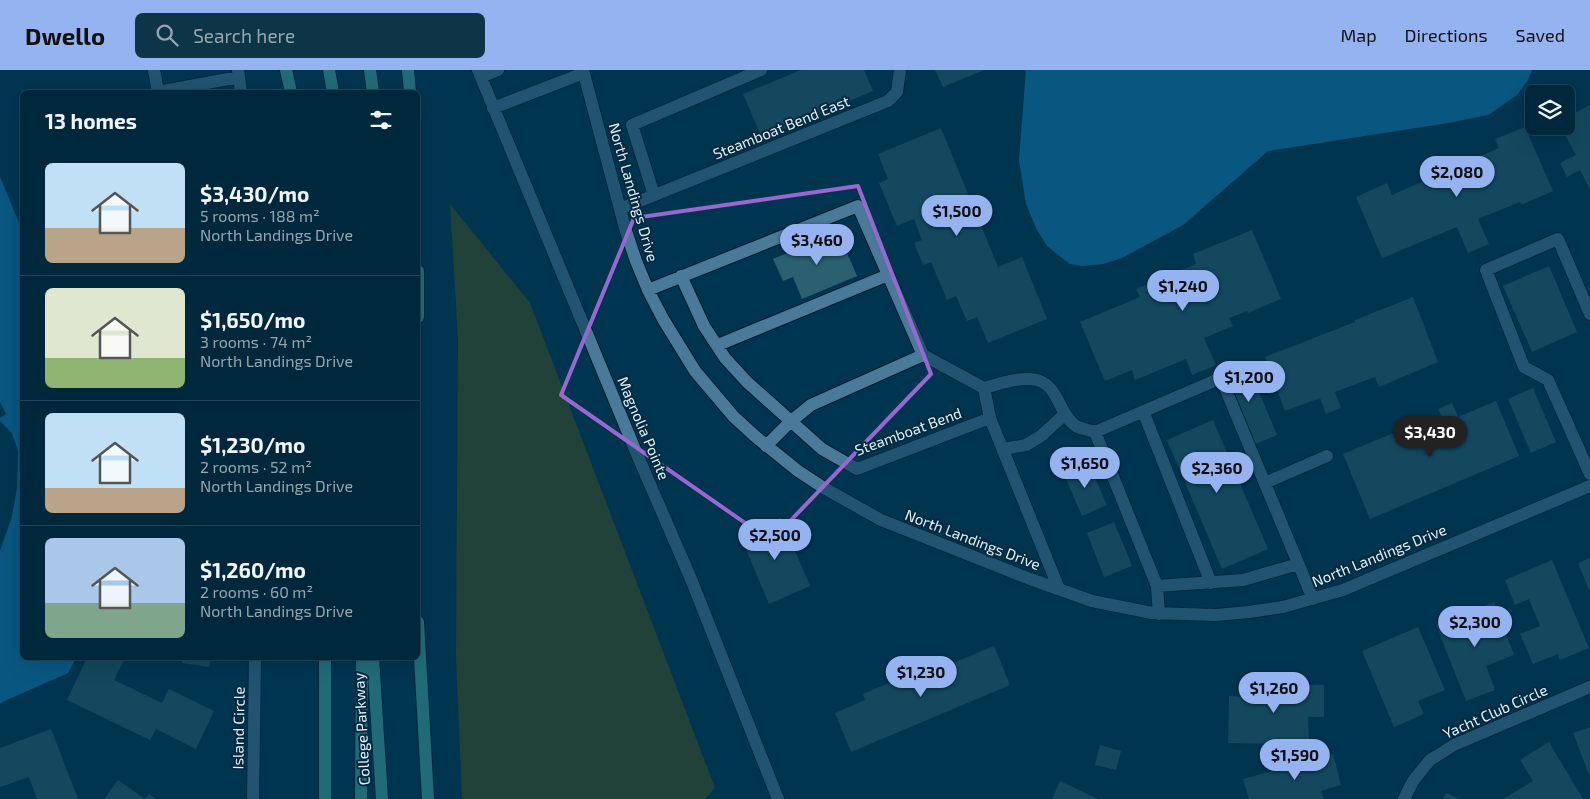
<!DOCTYPE html>
<meta charset="utf-8">
<style>
:root{--surface:#00283d;--page:#0e3448;--text:#f1f3f6;--muted:#95a6b0;--line:#224457;--accent:#95b2f1}
body{margin:0;font-family:"Exo 2",sans-serif;background:var(--page);color:var(--text);height:100vh;display:flex;flex-direction:column;font-size:19px;white-space:nowrap}
*{box-sizing:border-box;margin:0}
p{font-size:16px;color:var(--muted)}
.icon{flex:none;width:28px;height:28px;fill:none;stroke:currentColor;stroke-width:2;stroke-linecap:round;stroke-linejoin:round}
.map{position:relative;flex:1;overflow:hidden}
.side{position:absolute;left:20px;top:20px;width:400px;height:570px;display:flex;flex-direction:column;background:var(--surface);border-radius:8px;box-shadow:0 5px 20px #0002,0 0 0 1px var(--line)}
.side>*{flex:none}
.tools{position:absolute;left:1525px;top:15px;display:grid;gap:10px}
.tools a{display:grid;place-items:center;width:50px;height:50px;border-radius:8px;background:var(--surface);box-shadow:0 5px 20px #0002,0 0 0 1px var(--line);font-size:25px}
.price{position:absolute;translate:-50% -42px;padding:0 11px;border-radius:18px;background:var(--accent);color:#111;font-size:16px;line-height:32px;filter:drop-shadow(0 1px 2px #0008)}
.price::after{content:'';position:absolute;left:50%;top:30px;width:15px;height:11px;margin-left:-8px;background:inherit;clip-path:polygon(0 0,100% 0,50% 100%)}
.price.current{background:#222;color:#fff}
ul{padding:0;list-style:none}
li{display:flex;align-items:center;gap:15px;height:125px;padding:0 25px}
li+li{border-top:1px solid var(--line)}
li span{display:grid;place-items:center;flex:none;width:140px;height:100px;border-radius:8px;color:#555}
li>.icon{margin-inline-start:auto}
span .icon{width:60px;height:60px;fill:#fffc;stroke-width:1}
li b{font-size:21px}
h2{display:flex;justify-content:space-between;align-items:center;height:60px;padding:0 25px;font-size:21px}
header{display:flex;align-items:center;gap:30px;box-sizing:border-box;height:70px;padding:0 25px;background:var(--accent);color:#111}
header strong{font-size:24px}
nav{display:flex;gap:28px;margin-inline-start:auto;font-size:18px}
.search{width:350px;height:45px;background:var(--page);display:flex;align-items:center;gap:12px;box-sizing:border-box;padding:0 18px;border-radius:8px;color:var(--muted);font-size:19px}
.map>svg:first-child{display:block}
.green{fill:#48531e}
.water{fill:#1681ba}
.building{fill:#2a6070}
.lines{fill:none;stroke-linecap:round;stroke-linejoin:round}
.minor-casing{stroke:#031b2b;stroke-width:14}
.major-casing{stroke:#031b2b;stroke-width:14}
.minor{stroke:#4a7a9a;stroke-width:12}
.major{stroke:#4badac;stroke-width:12}
.marked{fill:none;stroke:#9a67d1;stroke-width:4;stroke-linejoin:round}
.labels{text-anchor:middle;dominant-baseline:central;stroke-width:4;stroke-linejoin:round;paint-order:stroke}
.street-label{font-size:15px;fill:#e2f1fc;stroke:#032a40}
</style>
<header>
<strong>Dwello</strong>
<div class="search"><svg class="icon" aria-label="search" viewBox="0 0 24 24"><circle cx="10" cy="10" r="6"/><path d="M15 15l6 6"/></svg>Search here</div>
<nav><a>Map</a><a>Directions</a><a>Saved</a></nav>
</header>
<div class="map">
<svg width="1590" height="729" viewBox="0 0 1590 729">
<rect width="100%" height="100%" fill="#003551"/>
<path class="green" d="M450,134L530,233L715,718L705,729H462L456,587L458,269Z"/>
<path class="water" d="M1026,0H1532L1528,10L1517,25L1488,45L1448,53L1268,81L1183,155L1122,188L1103,194L1082,196L1070,194L1047,176L1037,160L1026,134L1019,90Z
M0,107L22,160V588H76L68,603L0,633V481L12,446L17,418L18,381L12,363L0,351V348L6,344L0,332Z"/>
<path class="building" d="M801,0H864L873,21L762,68L743,24Z
M935,0H984L943,17Z
M1590,35V119L1580,100L1567,107L1560,93L1576,85L1560,56H1566V48Z
M1525,57L1553,121L1521,135L1520,132L1478,149L1489,174L1468,183L1457,157L1382,188L1356,127L1387,113L1392,125L1499,78L1495,69Z
M941,58L998,197L1022,187L1047,249L988,273L977,247L967,251L956,226L947,230L931,192L923,195L914,173L922,170L914,149L897,156L879,113L888,109L878,84Z
M1252,160L1281,229L1248,243L1247,241L1229,248L1233,256L1204,268L1216,295L1192,305L1186,289L1135,310L1132,300L1105,311L1080,252L1140,227L1136,219L1196,194L1193,184Z
M838,162L857,206L802,229L793,207L783,211L773,189Z
M1549,196L1577,262L1532,282L1503,216Z
M1413,227L1438,292L1379,317L1375,307L1335,322L1341,338L1326,344L1320,328L1285,341L1265,287L1355,252V250Z
M1246,291L1277,365L1253,375L1221,301Z
M1533,318L1556,372L1531,383L1508,329Z
M1496,331L1519,386L1370,449L1343,384L1403,359L1408,370L1445,355L1438,339L1452,333L1458,347Z
M1213,350L1268,479L1222,499L1167,370Z
M1088,392L1107,435L1082,446L1063,402Z
M781,448L810,516L769,534L740,465Z
M1114,452L1132,496L1104,507L1087,463Z
M1590,488V522L1578,493Z
M1552,490L1589,578L1560,590L1558,584L1533,594L1520,564L1540,556L1529,529L1515,535L1505,510Z
M1494,532L1514,585L1486,596L1495,620L1466,631L1436,555Z
M1418,557L1445,620L1418,631L1424,644L1394,657L1362,581Z
M994,576L1010,615L851,682L835,643L865,630L863,624L938,592L941,598Z
M87,588H125L114,610L162,633L169,619L214,641L196,679L156,659L150,670L67,630Z
M182,588H211L209,597L182,593Z
M1245,614L1324,615V647H1308L1309,674L1228,673L1229,626L1244,627Z
M1590,657V707L1573,663Z
M51,659L78,729H37L29,707L0,717V678Z
M1549,672L1583,729H1503L1533,711L1520,690Z
M1100,675L1121,681L1116,700L1095,695Z
M1333,684L1341,715L1321,721L1324,729H1249L1243,709Z
M118,710L145,729L149,724L156,729H104Z
M1060,711L1098,729H1052Z
M1446,723L1460,729H1443Z"/>
<g class="lines">
<defs>
<path id="minor" d="M154,0L158,22L239,7
M238,0L241,22
M478,0L636,382L691,509L778,729
M583,0L625,158L636,191L648,220L663,249L695,301L734,347L756,367L798,401L824,418L881,450L1030,509L1092,531L1152,543L1216,545L1249,542L1283,537L1343,520L1590,416
M481,7L498,0
M493,38L584,3
M654,125L632,55L761,0
M620,139L888,31L897,22L900,0
M681,206L704,256L725,288L747,312L822,379L857,399L990,348L1059,519
M648,220L858,136L923,285L984,318C1000,314 1021,306 1037,310C1059,316 1059,345 1076,356C1081,359 1089,360 1095,362
M1590,244L1558,169L1486,200L1524,297L1548,310L1590,404
M718,275L888,205
M984,318L990,348
M1143,341L1211,513
M766,376L790,352L811,335L923,285
M1003,379L1026,375L1041,366L1065,344
M1265,413L1327,386
M1157,516L1243,510L1298,494
M1159,544L1157,516L1095,362L1221,308L1313,529
M253,729L255,588
M1404,729L1413,711L1430,690L1454,675L1590,617"/>
<path id="major" d="M286,0L291,22
M329,0L333,22
M370,0L373,22
M408,0L410,22
M418,201V247
M418,552L428,729
M373,588L382,729
M325,729V588
M361,729L362,588"/>
</defs>
<use href="#minor" class="minor-casing"/>
<use href="#major" class="major-casing"/>
<use href="#minor" class="minor"/>
<use href="#major" class="major"/>
</g>
<path d="M0 0H1590V729H0ZM858,116L931,304L771,471L561,325L634,148Z" fill="#003551" fill-opacity=".55" fill-rule="evenodd"/>
<path class="marked" d="M858,116L931,304L771,471L561,325L634,148Z"/>
<g class="labels">
<g class="street-label">
<text transform="translate(781 57) rotate(-22)">Steamboat Bend East</text>
<text transform="translate(634 122) rotate(74)">North Landings Drive</text>
<text transform="translate(644 358) rotate(67)">Magnolia Pointe</text>
<text transform="translate(908 361) rotate(-20)">Steamboat Bend</text>
<text transform="translate(973 469) rotate(21)">North Landings Drive</text>
<text transform="translate(1379 485) rotate(-22)">North Landings Drive</text>
<text transform="translate(1495 641) rotate(-24)">Yacht Club Circle</text>
<text transform="translate(238 658) rotate(-89)">Island Circle</text>
<text transform="translate(361 659) rotate(-93)">College Parkway</text>
</g>
</g>
</svg>
<div class="tools">
<a><svg class="icon" aria-label="layers" viewBox="0 0 24 24"><path d="M12 4l9 5-9 5-9-5zM3 14l9 5 9-5"/></svg></a>
</div>
<b class="price" style="left:1457px;top:128px">$2,080</b>
<b class="price" style="left:957px;top:167px">$1,500</b>
<b class="price" style="left:817px;top:196px">$3,460</b>
<b class="price" style="left:1183px;top:242px">$1,240</b>
<b class="price" style="left:1249px;top:333px">$1,200</b>
<b class="price current" style="left:1430px;top:388px">$3,430</b>
<b class="price" style="left:1085px;top:419px">$1,650</b>
<b class="price" style="left:1217px;top:424px">$2,360</b>
<b class="price" style="left:775px;top:491px">$2,500</b>
<b class="price" style="left:1475px;top:578px">$2,300</b>
<b class="price" style="left:921px;top:628px">$1,230</b>
<b class="price" style="left:1274px;top:644px">$1,260</b>
<b class="price" style="left:1295px;top:711px">$1,590</b>
<section class="side">
<h2>13 homes<svg class="icon" aria-label="filters" viewBox="0 0 24 24"><path d="M4 7h16M4 17h16"/><circle cx="9" cy="7" r="2"/><circle cx="15" cy="17" r="2"/></svg></h2>
<ul>
<li><span style="background:linear-gradient(#bfe0f5 65%,#b9a48a 0)"><svg class="icon" aria-label="home" viewBox="0 0 24 24"><path d="M3 11l9-7 9 7M6 9v11h12V9"/></svg></span><div><b>$3,430/mo</b><p>5 rooms · 188 m²</p><p>North Landings Drive</p></div></li>
<li><span style="background:linear-gradient(#dfe7d0 70%,#8fb573 0)"><svg class="icon" aria-label="home" viewBox="0 0 24 24"><path d="M3 11l9-7 9 7M6 9v11h12V9"/></svg></span><div><b>$1,650/mo</b><p>3 rooms · 74 m²</p><p>North Landings Drive</p></div></li>
<li><span style="background:linear-gradient(#bfe0f5 75%,#b9a48a 0)"><svg class="icon" aria-label="home" viewBox="0 0 24 24"><path d="M3 11l9-7 9 7M6 9v11h12V9"/></svg></span><div><b>$1,230/mo</b><p>2 rooms · 52 m²</p><p>North Landings Drive</p></div></li>
<li><span style="background:linear-gradient(#a9c7e8 65%,#7fa58c 0)"><svg class="icon" aria-label="home" viewBox="0 0 24 24"><path d="M3 11l9-7 9 7M6 9v11h12V9"/></svg></span><div><b>$1,260/mo</b><p>2 rooms · 60 m²</p><p>North Landings Drive</p></div></li>
</ul>
</section>
</div>
